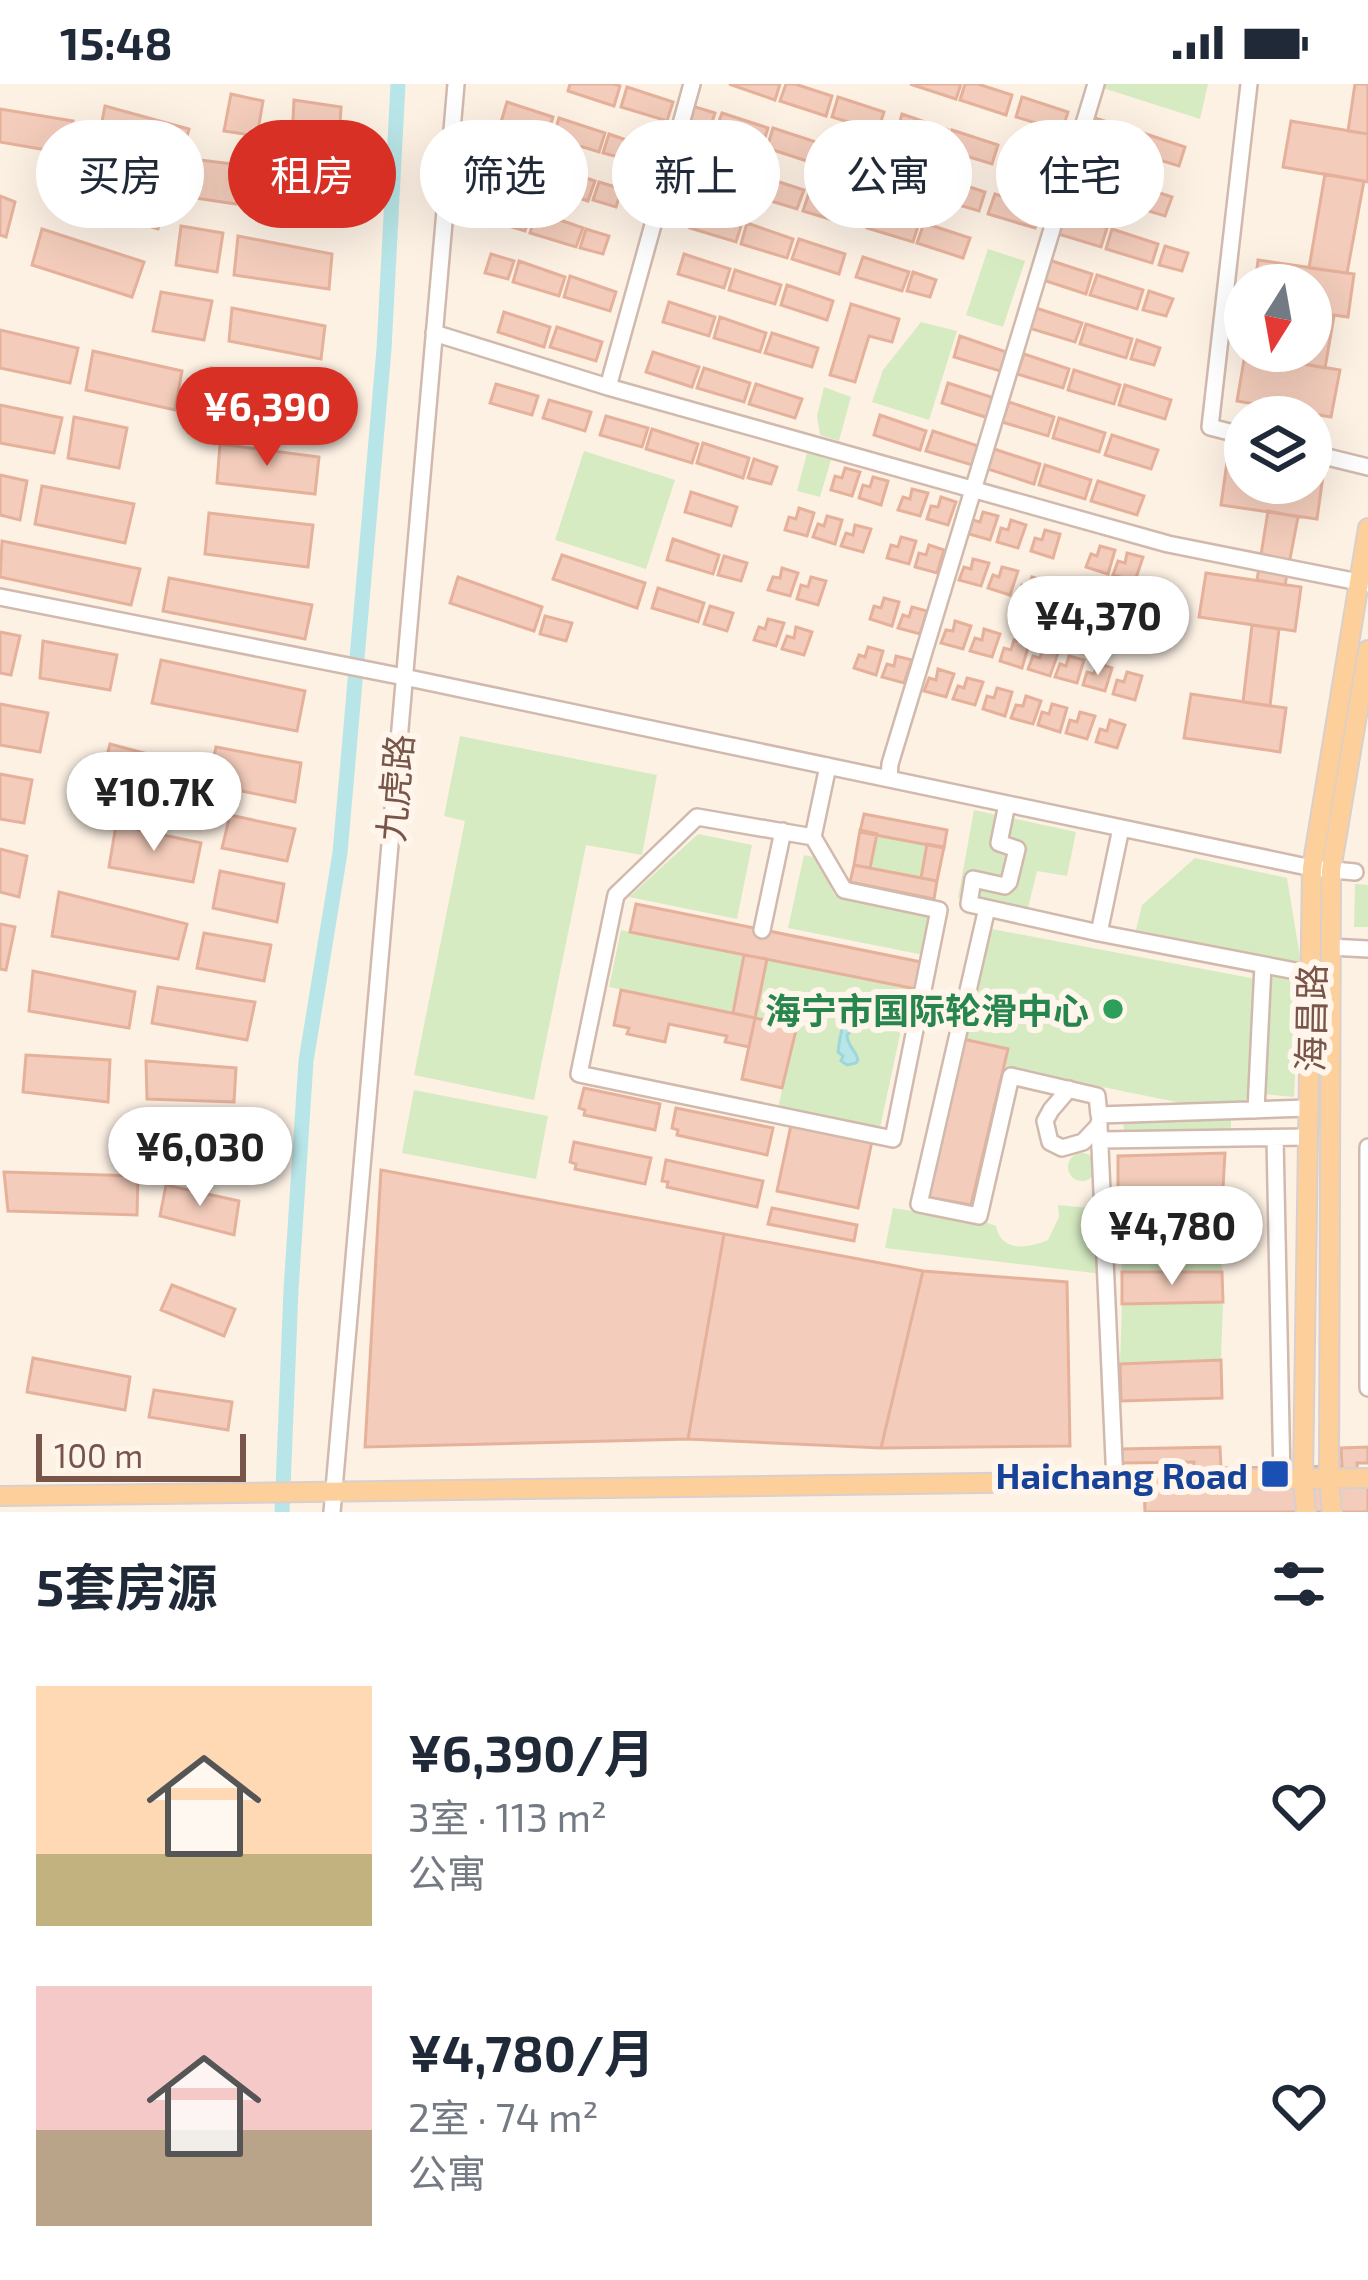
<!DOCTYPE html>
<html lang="zh">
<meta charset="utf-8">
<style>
:root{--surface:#fff;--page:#f2f2f3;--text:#1f2937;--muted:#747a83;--accent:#d93025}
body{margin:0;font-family:"Exo 2","Noto Sans SC",sans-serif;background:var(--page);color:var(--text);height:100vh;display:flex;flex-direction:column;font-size:45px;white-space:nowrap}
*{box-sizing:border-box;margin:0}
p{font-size:39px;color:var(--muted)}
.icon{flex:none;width:66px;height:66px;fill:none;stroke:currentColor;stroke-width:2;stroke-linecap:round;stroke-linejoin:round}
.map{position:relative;height:1428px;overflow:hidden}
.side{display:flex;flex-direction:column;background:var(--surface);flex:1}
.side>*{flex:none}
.guide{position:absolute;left:36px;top:36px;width:1296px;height:108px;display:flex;gap:24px}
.needle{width:78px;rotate:191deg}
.fabs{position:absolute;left:1224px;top:180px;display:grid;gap:24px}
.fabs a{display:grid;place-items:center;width:108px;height:108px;border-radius:50%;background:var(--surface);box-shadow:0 12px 48px #0002;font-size:60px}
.scale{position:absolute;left:36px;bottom:30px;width:210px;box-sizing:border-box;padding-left:12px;border:6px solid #775549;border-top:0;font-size:33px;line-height:42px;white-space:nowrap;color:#775549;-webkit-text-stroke:9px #fff5eb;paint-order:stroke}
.price{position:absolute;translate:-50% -102px;padding:0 27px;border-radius:42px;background:#fff;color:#222;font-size:39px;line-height:78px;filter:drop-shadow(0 3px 6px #0008)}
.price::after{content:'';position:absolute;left:50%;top:72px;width:36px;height:27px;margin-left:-18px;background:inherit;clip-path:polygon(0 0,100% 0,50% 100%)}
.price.current{background:var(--accent);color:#fff}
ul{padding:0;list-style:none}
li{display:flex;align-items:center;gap:36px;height:300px;padding:0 36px}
li span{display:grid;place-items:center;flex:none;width:336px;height:240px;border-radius:0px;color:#555}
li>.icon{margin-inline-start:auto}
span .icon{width:144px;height:144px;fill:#fffc;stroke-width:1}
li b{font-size:51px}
h2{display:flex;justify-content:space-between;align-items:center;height:144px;padding:0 36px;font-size:51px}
.tag{padding:0 42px;border-radius:54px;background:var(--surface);box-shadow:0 12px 48px #0002;font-size:42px;line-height:108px}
.tag.current{background:var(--accent);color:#fff}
.status{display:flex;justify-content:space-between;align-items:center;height:84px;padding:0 60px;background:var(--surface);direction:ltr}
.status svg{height:33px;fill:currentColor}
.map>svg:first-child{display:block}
.green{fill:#d7ebc2}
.water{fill:#b8e5e7;stroke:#9ed6d9;stroke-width:3}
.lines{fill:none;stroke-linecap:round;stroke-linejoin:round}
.canal{stroke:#b8e5e7;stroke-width:15}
.building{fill:#f3ccbb;stroke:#e6b19b;stroke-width:3}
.minor-casing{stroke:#d1baad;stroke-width:20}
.major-casing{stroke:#d9cfcc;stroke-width:22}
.minor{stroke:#fff;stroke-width:15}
.major{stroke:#fdd09b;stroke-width:18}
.leisure-dot{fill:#2e9e5b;stroke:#fff5eb;stroke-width:4.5}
.transit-dot{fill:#1a4fb4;stroke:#fff5eb;stroke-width:4.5}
.labels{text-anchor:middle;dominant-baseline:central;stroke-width:12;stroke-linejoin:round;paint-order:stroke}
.street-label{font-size:36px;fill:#775549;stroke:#fff5eb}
.leisure-label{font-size:36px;font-weight:bold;fill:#27864d;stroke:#fff5eb;text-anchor:end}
.transit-label{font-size:36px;font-weight:bold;fill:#164399;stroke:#fff5eb;text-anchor:end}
</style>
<div class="status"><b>15:48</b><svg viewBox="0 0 49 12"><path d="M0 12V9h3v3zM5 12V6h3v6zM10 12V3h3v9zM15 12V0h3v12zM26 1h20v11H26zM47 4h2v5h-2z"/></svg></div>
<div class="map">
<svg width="1368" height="1428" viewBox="0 0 1368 1428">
<rect width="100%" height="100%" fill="#fdf1e4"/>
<path class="green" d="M1104,0H1208L1200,35L1103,4Z
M988,165L1025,177L1003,243L966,231Z
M921,238L957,247L929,336L872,318L883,286Z
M824,303L851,313L839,357L820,351L817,332Z
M584,367L675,396L646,485L555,456Z
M807,369L831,376L820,413L797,407Z
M460,652L657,691L642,771L586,761L534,1016L414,991L465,737L444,732Z
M974,726L1076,748L1067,792L1037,787L1027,828L958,814Z
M698,750L752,761L737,835L629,813Z
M877,750L927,760L921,794L870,784Z
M804,771L818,774L835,812L932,833L924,871L788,844Z
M1195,774L1287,794L1301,879L1136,846L1142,821Z
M1355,800L1368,801V843H1354Z
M992,845L1256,895L1249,1009L1242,1023H1201L1004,983L1008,965L963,955Z
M621,846L744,871L733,929L609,903Z
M767,875L910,904L880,1044L778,1024L796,942L755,934Z
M1267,893L1300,894L1294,1013L1262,1010Z
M414,1006L548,1032L536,1095L402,1069Z
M1231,1033V1046L1124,1050L1123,1036Z
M1068 1083a14 14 0 1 1 28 0a14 14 0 1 1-28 0Z
M1118,1104H1223L1222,1188H1122Z
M1058,1121L1101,1125L1102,1190L885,1164L893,1124L988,1139L996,1142C1001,1169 1029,1164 1048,1156L1059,1133Z
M1223,1218L1221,1276L1120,1280L1122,1220Z"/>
<path class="water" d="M855,925L871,927V931H865L864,935H857L856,942L847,951C847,962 856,966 858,976L856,979L847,981L841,977L843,972L838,968C840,951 842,936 855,925Z"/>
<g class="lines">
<path class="canal" d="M282,1428L291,1206L306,977L340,769L384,265L398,0"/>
</g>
<path class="building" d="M570,0H614L620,2L614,22L568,7Z
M729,0H780L775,16Z
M786,0H795L832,12L826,32L780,17Z
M910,0H961L956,15Z
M965,0H978L1012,11L1006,31L960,16Z
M1355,0H1368V50L1348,47Z
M627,3L673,18L667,37L621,23Z
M231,10L263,17L257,52L224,47Z
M838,13L884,28L878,47L832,33Z
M1022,13L1068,28L1062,47L1016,33Z
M294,16L341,23L339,58L292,54Z
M507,18L553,33L547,52L501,38Z
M105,22L189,45L179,82L98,58Z
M692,22L715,29L709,47L685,40Z
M0,25L73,37L64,69L0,58Z
M722,29L768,44L762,63L715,49Z
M902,30L948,46L942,65L896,51Z
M1089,32L1135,47L1129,66L1082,52Z
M559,34L605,49L599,68L553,54Z
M1291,37L1368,50V98L1283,83Z
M773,44L819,59L813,79L767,64Z
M952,46L998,61L992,80L946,66Z
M1140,48L1185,63L1179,82L1133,68Z
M609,50L632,58L626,75L603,69Z
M825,60L871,75L865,94L818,80Z
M1008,63L1054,78L1048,97L1002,83Z
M497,67L543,82L536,101L490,87Z
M707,75L753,90L746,109L700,95Z
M200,76L241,81L236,120L195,114Z
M889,77L935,93L928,112L882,98Z
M79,81L170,112L158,145L68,118Z
M549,82L595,97L588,117L542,102Z
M1075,82L1121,97L1115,116L1069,102Z
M261,86L334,99L328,134L258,125Z
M1325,90L1364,97L1347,189L1309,184Z
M758,91L804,106L797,125L751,111Z
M939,93L985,108L979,127L932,113Z
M599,98L622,105L616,123L593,116Z
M1126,98L1172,113L1165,132L1119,118Z
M810,106L856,122L849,141L803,127Z
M995,110L1041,125L1035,144L988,130Z
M0,112L15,118L6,153L0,151Z
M485,113L531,128L525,147L478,133Z
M696,124L742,139L736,158L690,144Z
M873,124L919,139L913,158L867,144Z
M537,128L583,144L576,163L530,149Z
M1061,129L1107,144L1101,163L1055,149Z
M747,139L793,155L787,174L741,160Z
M924,139L970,154L963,174L917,159Z
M181,142L223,149L217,188L176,181Z
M42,145L144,178L132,213L32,181Z
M586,145L609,152L603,170L580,164Z
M1112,145L1158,160L1152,179L1106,165Z
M238,152L332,170L329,205L234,191Z
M799,155L845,170L839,190L792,175Z
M1165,162L1188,169L1182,187L1159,181Z
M491,170L514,177L508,195L485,189Z
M684,170L730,185L724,204L678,190Z
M863,173L909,188L902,207L856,193Z
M1046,175L1092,190L1086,210L1040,195Z
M1258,176L1354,190L1348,233L1311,228V201H1255Z
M519,177L565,193L559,212L513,198Z
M735,186L781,201L775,220L729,206Z
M913,188L936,196L930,213L907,207Z
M1097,191L1143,206L1137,225L1090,211Z
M570,192L616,208L610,227L564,213Z
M787,201L833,217L827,236L781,221Z
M1149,207L1173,215L1166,232L1143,226Z
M161,208L212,217L204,256L153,247Z
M669,218L715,233L709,252L663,238Z
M851,220L899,235L892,258L869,252L855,298L830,291Z
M232,224L325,242L321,275L229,257Z
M1036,224L1082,239L1075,258L1029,244Z
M504,228L550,243L544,263L498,248Z
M1311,228L1334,232L1325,284L1287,277L1289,267H1311Z
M720,233L766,249L760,268L714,254Z
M1086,240L1132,255L1126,274L1080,260Z
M557,243L602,258L596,277L550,263Z
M0,246L78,264L70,299L0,284Z
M772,249L818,264L812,283L765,269Z
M960,252L1006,268L1000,287L954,273Z
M1137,256L1160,264L1154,281L1131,275Z
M93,267L182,287L175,326L86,306Z
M653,268L699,283L692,303L646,288Z
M1024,270L1069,285L1063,304L1017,290Z
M1245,270L1340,286L1331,333L1237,317Z
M211,284L323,302L321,339L209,322Z
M704,284L750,299L744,318L697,304Z
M1074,286L1120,301L1114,320L1068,306Z
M948,299L994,314L988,334L942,319Z
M496,300L538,312L532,331L490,319Z
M756,300L802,315L795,334L749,320Z
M1125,301L1171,316L1165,335L1119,321Z
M549,316L591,328L585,347L543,334Z
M1009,318L1054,333L1048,352L1002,338Z
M0,321L62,334L54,369L0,359Z
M880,331L926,347L920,366L874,351Z
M606,332L648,344L642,363L600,351Z
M74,333L127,344L119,384L68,374Z
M1059,334L1105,349L1099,368L1053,354Z
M652,345L698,360L692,379L646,365Z
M933,347L978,362L972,381L926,367Z
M1112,351L1158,366L1151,385L1105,371Z
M703,359L749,374L743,394L697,379Z
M220,360L319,373L315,410L217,399Z
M994,365L1040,380L1034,400L988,385Z
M754,375L777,383L771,400L748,394Z
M1227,378L1245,380V399H1311V390L1323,392L1317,435L1221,421Z
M1045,381L1091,396L1085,415L1039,401Z
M845,384L860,388L852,412L831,406L835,392L842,394Z
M0,391L27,397L20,436L0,431Z
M873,393L888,397L881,421L859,414L863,401L870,403Z
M1098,397L1144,412L1137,431L1091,417Z
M42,402L134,420L125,459L35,440Z
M912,405L928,409L920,432L898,426L903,413L910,415Z
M691,408L737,423L731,442L685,428Z
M941,413L956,418L948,441L927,435L931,422L938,423Z
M799,424L814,429L807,452L785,446L789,433L796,435Z
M1268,427L1298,433L1285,501L1257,496Z
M983,428L998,432L990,456L969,450L973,436L980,438Z
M209,429L313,441L308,483L205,470Z
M827,432L842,436L835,460L813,453L818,440L824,442Z
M1011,436L1026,441L1018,464L997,458L1001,444L1008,446Z
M855,441L871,445L863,468L841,462L846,449L853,451Z
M1045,446L1060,450L1053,474L1031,467L1035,454L1042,456Z
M901,453L916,457L909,480L887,474L891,461L898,463Z
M673,455L719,471L713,490L667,476Z
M2,457L140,485L131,521L0,493Z
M929,461L944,466L937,489L915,483L919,469L926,471Z
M1100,462L1115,466L1108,490L1086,483L1091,470L1097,472Z
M1127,469L1143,473L1135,497L1113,491L1118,477L1125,479Z
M562,471L645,499L637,524L553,495Z
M724,472L747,479L741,497L718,491Z
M973,475L989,479L981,502L959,496L964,483L971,485Z
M1002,483L1018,487L1010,511L988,504L993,491L999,493Z
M782,484L798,489L790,512L768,506L773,493L780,494Z
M1206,489L1301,503L1295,547L1199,533Z
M458,493L542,523L534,547L450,519Z
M811,493L826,497L818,521L797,515L801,501L808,503Z
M1032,493L1047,498L1040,521L1018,515L1022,501L1029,503Z
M169,494L312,521L305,555L163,527Z
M1061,502L1076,506L1068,529L1046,523L1051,510L1058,512Z
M658,504L704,519L698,538L652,524Z
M1087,509L1102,513L1095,537L1073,531L1077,517L1084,519Z
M884,514L899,518L892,542L870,535L874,522L881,524Z
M1115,517L1130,521L1123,545L1101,539L1105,525L1112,527Z
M710,522L733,529L727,547L704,540Z
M912,523L927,527L920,550L898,544L903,531L909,533Z
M545,532L572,539L566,557L540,550Z
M768,535L784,539L776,562L754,556L759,543L765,545Z
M955,537L971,542L963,565L941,559L946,546L953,547Z
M1252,541L1279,545L1270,622L1243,618Z
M796,543L812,548L804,571L782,565L787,552L794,554Z
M984,545L1000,550L992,573L970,567L975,554L982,556Z
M0,548L20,552L11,591L0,589Z
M1014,556L1029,560L1022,584L1000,577L1004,564L1011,566Z
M43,557L117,571L110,606L40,594Z
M868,563L883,567L876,591L854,584L859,571L865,573Z
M1043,564L1058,569L1050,592L1028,585L1033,572L1040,574Z
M896,572L912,576L904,599L882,593L887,580L894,582Z
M1069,572L1084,576L1077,599L1055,593L1060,580L1066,582Z
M161,576L305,607L297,647L152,619Z
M1097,579L1112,584L1105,607L1083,601L1087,588L1094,590Z
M938,585L954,590L946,613L924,607L929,594L936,596Z
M1127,588L1142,592L1135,616L1113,610L1117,596L1124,598Z
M967,594L983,598L975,621L953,615L958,602L964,604Z
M997,604L1012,608L1005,632L983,625L987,612L994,614Z
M1191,610L1286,624L1280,668L1184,654Z
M1026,612L1041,617L1033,640L1011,634L1016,621L1023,622Z
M0,620L48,629L40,668L0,661Z
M1052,620L1067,624L1060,648L1038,641L1042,628L1049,630Z
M1080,628L1095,632L1087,655L1066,649L1070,636L1077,638Z
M1110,636L1125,641L1117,664L1096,658L1100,645L1107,647Z
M110,660L189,681L181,711L102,691Z
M216,663L301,679L295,718L208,700Z
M0,690L32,696L24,739L0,735Z
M864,730L947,746L944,764L860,748Z
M230,731L295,745L287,777L222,764Z
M116,741L201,759L193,798L109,783Z
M860,746L877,750L870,784L854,781Z
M927,760L944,763L937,797L921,794Z
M0,765L27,772L19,813L0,808Z
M854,781L937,797L934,815L850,798Z
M220,787L284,800L277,838L213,824Z
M59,808L187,840L178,875L52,852Z
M636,820L921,878L916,905L630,848Z
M0,840L15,843L6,886L0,885Z
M204,849L271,861L264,897L197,884Z
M744,871L767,875L755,934L733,929Z
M33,887L135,908L129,944L29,927Z
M158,903L255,918L247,956L152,939Z
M621,906L755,934L749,963L725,958L727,952L669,940L665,958L627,950L629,944L614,941Z
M755,934L797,942L782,1004L742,995Z
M963,955L1008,965L971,1121L927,1113Z
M26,971L110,976L108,1018L23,1008Z
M146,977L236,984L234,1018L147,1015Z
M584,1004L660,1020L655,1046L584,1031L585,1026L579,1024Z
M676,1024L773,1044L767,1071L677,1051L678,1046L672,1044Z
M791,1041L872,1057L858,1124L777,1107Z
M574,1058L651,1074L645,1100L575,1085L576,1080L570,1078Z
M1225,1069L1223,1104H1118V1072Z
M666,1076L763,1097L757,1123L667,1103L668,1098L662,1097Z
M381,1086L724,1150L688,1355L365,1363Z
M4,1088L138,1092L137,1131L8,1127Z
M166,1101L239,1117L234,1151L160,1132Z
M772,1124L857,1141L854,1157L768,1140Z
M724,1150L923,1187L881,1364L688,1355Z
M923,1187L1067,1198L1070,1362L881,1364Z
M1122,1188H1222L1223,1218L1122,1220Z
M172,1201L235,1225L224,1252L161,1226Z
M33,1274L130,1293L125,1326L27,1308Z
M1221,1276L1222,1314L1121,1317L1120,1280Z
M154,1306L232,1318L228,1346L149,1333Z
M1220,1363L1221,1384L1342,1382L1341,1364L1368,1363V1379H1357L1358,1398L1368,1397V1428H1145L1144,1401L1193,1400L1194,1378L1120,1379V1365Z"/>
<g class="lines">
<defs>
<path id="minor" d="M434,249L608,303L1168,460L1368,500
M608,303L692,0
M1245,352L1210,343L1249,0
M1311,369L1368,383
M0,513L404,593L1312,784L1355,788
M889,695L890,680L1096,0
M1007,720L999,759L1017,765L1009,798L1005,802L973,795L969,820L987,824L919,1120L979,1132L1011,992L1097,1012L1099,1031L1308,1024
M813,753L844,806L939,826L893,1055L579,990L616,811L697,733L813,753L828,682
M987,824L1099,849L1121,744
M762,846L783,747
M1099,849L1311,890
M1330,863L1368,865
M1069,1005L1051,1026L1045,1037L1050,1058L1062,1064L1083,1058L1099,1041V1038
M1256,1026L1263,881
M1099,1041L1115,1398
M1275,1054L1282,1396
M1100,1056L1308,1053
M1368,1063V1304
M332,1428L456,0"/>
<path id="major" d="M0,1412L1368,1394
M1306,1428L1303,1394L1312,784L1368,444
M1332,1428L1329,1395L1331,786L1368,566"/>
</defs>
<use href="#minor" class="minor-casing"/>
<use href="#major" class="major-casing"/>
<use href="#minor" class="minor"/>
<use href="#major" class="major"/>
</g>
<circle class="leisure-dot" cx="1113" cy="925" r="12"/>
<rect class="transit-dot" x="1260" y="1375" width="30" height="30" rx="6"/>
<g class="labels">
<g class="street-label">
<text transform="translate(394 704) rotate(-85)">九虎路</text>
<text transform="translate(1310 934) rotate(-89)">海昌路</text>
</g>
<g class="leisure-label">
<text x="1089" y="925">海宁市国际轮滑中心</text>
</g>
<g class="transit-label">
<text x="1248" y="1390">Haichang Road</text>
</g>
</g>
</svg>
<div class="fabs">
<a><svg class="needle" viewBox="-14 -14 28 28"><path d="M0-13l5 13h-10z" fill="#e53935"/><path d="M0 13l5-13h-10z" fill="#747a83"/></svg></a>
<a><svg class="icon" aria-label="layers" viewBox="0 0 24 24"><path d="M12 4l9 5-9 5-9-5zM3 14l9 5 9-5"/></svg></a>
</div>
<div class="scale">100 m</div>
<b class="price current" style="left:267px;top:385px">¥6,390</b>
<b class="price" style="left:1098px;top:594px">¥4,370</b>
<b class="price" style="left:154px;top:770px">¥10.7K</b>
<b class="price" style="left:200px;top:1125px">¥6,030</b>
<b class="price" style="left:1172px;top:1204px">¥4,780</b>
<div class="guide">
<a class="tag">买房</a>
<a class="tag current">租房</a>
<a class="tag">筛选</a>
<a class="tag">新上</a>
<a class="tag">公寓</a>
<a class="tag">住宅</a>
</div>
</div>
<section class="side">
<h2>5套房源<svg class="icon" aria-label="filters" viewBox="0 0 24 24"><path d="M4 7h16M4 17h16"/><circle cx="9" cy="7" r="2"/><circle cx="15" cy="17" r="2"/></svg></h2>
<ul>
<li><span style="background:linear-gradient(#ffd9b3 70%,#c2b280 0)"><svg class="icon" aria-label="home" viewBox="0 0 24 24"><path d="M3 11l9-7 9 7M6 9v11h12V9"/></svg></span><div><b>¥6,390/月</b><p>3室 · 113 m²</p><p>公寓</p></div><svg class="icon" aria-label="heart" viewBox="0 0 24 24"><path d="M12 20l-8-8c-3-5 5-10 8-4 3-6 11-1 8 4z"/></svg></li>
<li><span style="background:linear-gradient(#f6c9c9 60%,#b9a48a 0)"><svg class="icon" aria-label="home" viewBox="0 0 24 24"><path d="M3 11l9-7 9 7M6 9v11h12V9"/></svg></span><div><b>¥4,780/月</b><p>2室 · 74 m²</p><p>公寓</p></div><svg class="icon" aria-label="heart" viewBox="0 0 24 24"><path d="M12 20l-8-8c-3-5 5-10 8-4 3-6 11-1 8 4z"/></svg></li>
</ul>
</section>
